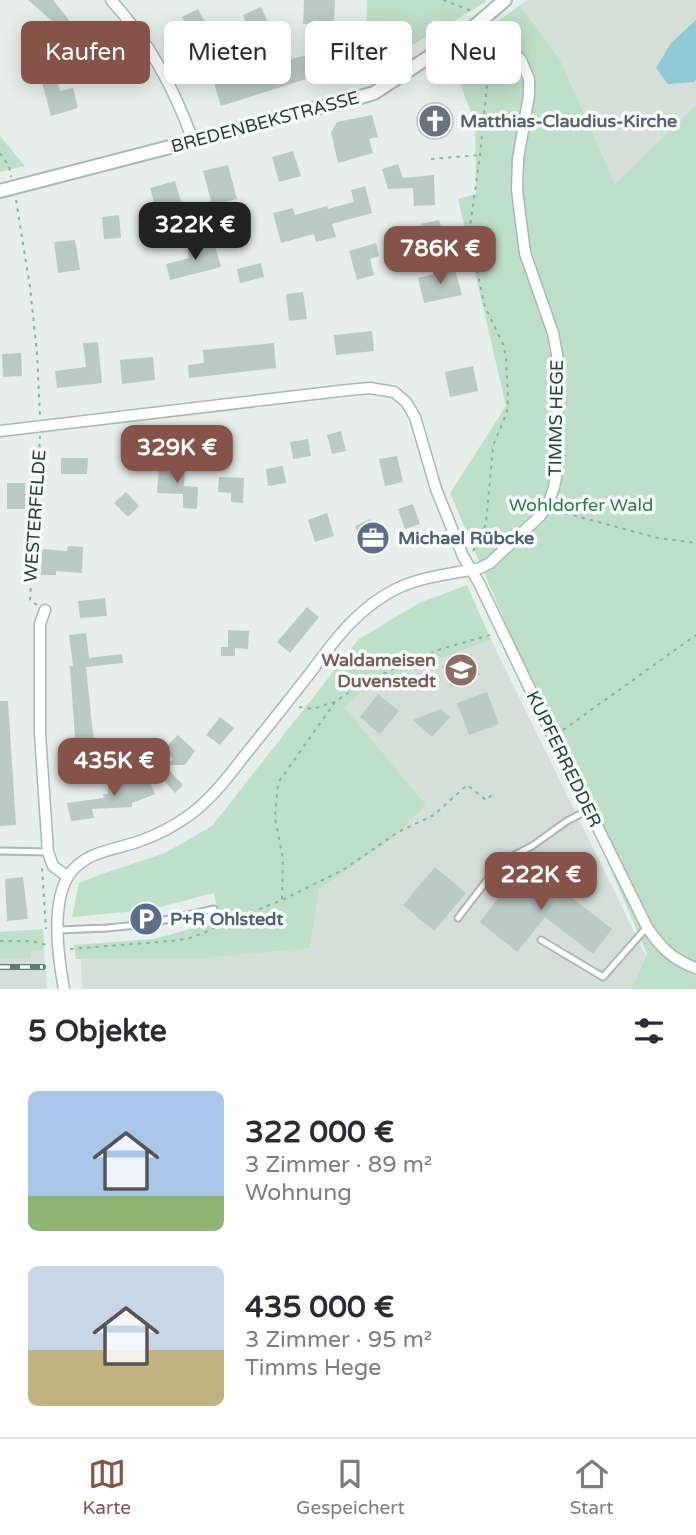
<!DOCTYPE html>
<html lang="de">
<meta charset="utf-8">
<style>
:root{--surface:#fff;--page:#f2f2f3;--text:#2b2b33;--muted:#7c7c81;--line:#e1e1e2;--accent:#855347}
body{margin:0;font-family:"Varela Round",sans-serif;background:var(--page);color:var(--text);height:100vh;display:flex;flex-direction:column;font-size:26px;white-space:nowrap}
*{box-sizing:border-box;margin:0}
p{font-size:23px;color:var(--muted)}
.icon{flex:none;width:38px;height:38px;fill:none;stroke:currentColor;stroke-width:2;stroke-linecap:round;stroke-linejoin:round}
.map{position:relative;height:989px;overflow:hidden}
.details{display:flex;flex-direction:column;background:var(--surface);flex:1}
.details>*{flex:none}
.banner{position:absolute;left:21px;top:21px;width:654px;height:63px;display:flex;gap:14px}
.price{position:absolute;translate:-50% -60px;padding:0 16px;border-radius:14px;background:var(--accent);color:#fff;font-size:23px;line-height:46px;filter:drop-shadow(0 2px 4px #0008)}
.price::after{content:'';position:absolute;left:50%;top:42px;width:21px;height:16px;margin-left:-10px;background:inherit;clip-path:polygon(0 0,100% 0,50% 100%)}
.price.on{background:#222;color:#fff}
ul{padding:0;list-style:none}
li{display:flex;align-items:center;gap:21px;height:175px;padding:0 28px}
li span{display:grid;place-items:center;flex:none;width:196px;height:140px;border-radius:10px;color:#555}
li>.icon{margin-inline-start:auto}
span .icon{width:84px;height:84px;fill:#fffc;stroke-width:1}
li b{font-size:30px}
h2{display:flex;justify-content:space-between;align-items:center;height:84px;padding:0 28px;font-size:30px}
.chip{padding:0 24px;border-radius:10px;background:var(--surface);box-shadow:0 4px 18px #0003;font-size:24px;line-height:63px}
.chip.on{background:var(--accent);color:#fff}
.dock{display:flex;justify-content:space-around;align-items:center;height:98px;border-top:2px solid var(--line);background:var(--surface);font-size:19px;color:var(--muted)}
.dock a{display:grid;justify-items:center;gap:4px}
.dock .on{color:var(--accent)}
.map>svg:first-child{display:block}
.built{fill:#d4dfda}
.green{fill:#bfe0c8}
.water{fill:#8ec9d4}
.building{fill:#bbcac4}
.lines{fill:none;stroke-linecap:round;stroke-linejoin:round}
.service-casing{stroke:#a8b8b2;stroke-width:9}
.minor-casing{stroke:#a8b8b2;stroke-width:13}
.tertiary-casing{stroke:#a8b8b2;stroke-width:16}
.path{stroke:#86b3a5;stroke-width:2;stroke-dasharray:3.5 5;stroke-linecap:butt}
.service{stroke:#fff;stroke-width:5}
.minor{stroke:#fff;stroke-width:10}
.tertiary{stroke:#fff;stroke-width:12}
.rail-casing{stroke:#5f7d75;stroke-width:6}
.rail{stroke:#f7fbf9;stroke-width:3.5;stroke-dasharray:10;stroke-linecap:butt}
.labels{text-anchor:middle;dominant-baseline:central;stroke-width:7;stroke-linejoin:round;paint-order:stroke}
.worship-label{font-size:18px;font-weight:bold;fill:#5b616d;stroke:#f7fbf9;text-anchor:start}
.street-label{font-size:18px;fill:#24423a;stroke:#f7fbf9}
.park-label{font-size:18px;fill:#2d7a4b;stroke:#f7fbf9}
.service-label{font-size:18px;font-weight:bold;fill:#4e5e75;stroke:#f7fbf9;text-anchor:start}
.education-label{font-size:18px;font-weight:bold;fill:#785e54;stroke:#f7fbf9;text-anchor:end}
</style>
<div class="map">
<svg width="696" height="989" viewBox="0 0 696 989">
<rect width="100%" height="100%" fill="#e6efeb"/>
<path class="built" d="M527,0H696V167L615,184L560,59L520,5Z
M491,640L646,956L631,989H82L81,959L207,958L310,948L319,889L388,842L345,708L368,685Z
M31,950H44L47,989H0V958L31,959Z"/>
<path class="green" d="M367,0H486V2L364,73Z
M520,5L560,59L615,184L696,105V989H631L647,954L450,493L506,406L458,199L476,194L475,122L450,58Z
M0,136L25,166L0,172Z
M467,585L491,640L368,685L345,708L426,805L388,842L319,889L310,948L207,958L76,959L74,945L154,939L219,921L214,893L148,910L72,917L79,883L99,875L165,853L212,826L359,639L419,603Z
M43,929L44,950H31V959L0,958V932Z"/>
<path class="water" d="M696,20V80L694,82L668,84L656,68L671,43Z"/>
<path class="building" d="M28,0H53L77,30L60,44L46,26L52,21Z
M304,0H335L334,25L303,24Z
M261,7L269,25L251,33L243,15Z
M198,9L212,36L185,51L178,37L189,31L182,17Z
M307,55L313,77L221,106L214,83L285,64L284,61Z
M54,71L60,91L73,88L78,108L51,116L40,75Z
M416 121a19 19 0 1 1 38 0a19 19 0 1 1-38 0Z
M372,115L378,137L369,139L373,153L338,163L331,132L337,122Z
M293,151L301,176L279,182L272,157Z
M398,164L403,178L434,175L435,205L414,206L413,188L388,189L382,169Z
M228,165L237,199L212,205L203,171Z
M175,181L185,215L160,222L150,188Z
M365,186L372,213L332,224L336,237L316,242L314,234L281,243L273,213L293,208L295,215L327,206L328,209L354,202L351,190Z
M119,215L121,238L104,239L102,217Z
M439,220L446,243L427,248L421,224Z
M75,240L80,270L58,273L54,242Z
M214,242L221,267L170,280L166,264L189,258L187,249Z
M376,243L379,256L370,259L374,275L357,280L349,251Z
M261,263L264,277L240,283L237,269Z
M455,269L462,295L424,303L418,278Z
M303,292L307,319L289,321L286,294Z
M372,331L374,351L336,355L334,335Z
M98,342L102,383L57,388L55,371L86,367L83,343Z
M274,343L276,368L189,378L188,365L204,363L203,350Z
M21,353L22,376L3,377L2,354Z
M153,357L155,380L122,384L120,360Z
M473,366L478,391L450,397L445,372Z
M341,431L346,451L332,454L327,435Z
M308,439L311,456L293,459L290,442Z
M397,456L403,482L385,486L379,459Z
M61,458H88L87,474H61Z
M159,466L185,467L184,486L198,487L197,509L183,508V494L157,493Z
M283,466L286,483L268,486L266,469Z
M219,477L244,478L243,503L231,502V493L218,492Z
M7,483H25V509H7Z
M126,492L139,506L128,517L114,503Z
M413,504L420,524L405,529L398,509Z
M327,513L334,536L315,542L308,520Z
M370,519L380,539L364,547L355,526Z
M68,546L83,547L82,573L56,571V575H41L42,549L67,551Z
M105,598L107,616L80,618L78,601Z
M307,607L319,617L290,653L277,642Z
M228,630L249,631L248,649L235,648V656H221V647H228Z
M86,633L89,658L122,654L123,663L86,667L94,744L83,745L86,782L67,784L64,763L71,762L70,739L75,738L70,666H73L69,635Z
M471,654L480,675L451,687L442,666Z
M487,692L499,724L469,735L457,703Z
M378,694L399,711L380,734L360,717Z
M0,701H8L16,825L0,826Z
M441,709L450,717L432,737L413,720Z
M220,717L234,728L220,745L206,735Z
M178,735L195,751L185,765H166L173,759L163,750Z
M165,766L183,785L175,793L157,773Z
M145,770L155,794L132,803V807L92,809L94,818L71,821L67,803L104,798L103,794H108V785L138,783L134,774Z
M526,862L612,929L593,954L545,917L517,952L480,922Z
M435,867L466,893L434,931L403,905Z
M23,877L28,919L7,921L5,879Z"/>
<g class="lines">
<defs>
<path id="service" d="M0,851L48,852
M458,918L491,875L505,860L532,846L567,821L590,809
M58,930L107,928L147,924L214,909
M541,940L603,977L647,927"/>
<path id="minor" d="M111,0C148,40 175,90 193,141
M0,431L348,390L370,388L394,392L406,402L415,417L436,489L463,556L479,583L553,737L647,927C660,947 673,960 696,968
M45,610L40,624V734L48,852L53,866L68,877
M64,989C58,957 51,902 69,875C85,851 115,850 140,841C157,835 176,825 191,814C212,798 229,776 245,755C267,728 289,700 311,672C335,639 360,606 398,588C424,576 452,574 480,568L490,563L540,516C554,498 557,478 558,456L557,354L553,333L525,253L517,190L518,159L529,95V79L521,60L482,20"/>
<path id="tertiary" d="M0,191L193,141L298,112L336,104L374,93L470,30L505,0"/>
</defs>
<use href="#service" class="service-casing"/>
<use href="#minor" class="minor-casing"/>
<use href="#tertiary" class="tertiary-casing"/>
<path class="path" d="M443,0L474,12
M0,153L9,166L11,177
M431,159L479,155
M16,200L30,287L37,353L40,416
M557,511L658,538L696,543
M473,551L481,538L486,523L493,446L507,412L508,398L506,357L503,344L485,307L469,234L480,155L489,65L476,42
M37,605L30,600L40,436
M299,707L313,709L334,702
M563,730L696,635
M42,868L46,929
M282,899L283,859L275,818L278,783L335,702L357,687L399,666L441,649L490,635
M0,941H32L47,945
M70,949L171,941L187,939L204,933L224,923L282,900L343,870L398,832L434,815L467,785L486,800L494,793"/>
<use href="#service" class="service"/>
<use href="#minor" class="minor"/>
<use href="#tertiary" class="tertiary"/>
<defs>
<path id="rail" d="M0,967H43"/>
</defs>
<use href="#rail" class="rail-casing"/>
<use href="#rail" class="rail"/>
</g>
<defs>
<symbol id="church-disc" viewBox="-11 -11 22 22"><circle r="9.5" fill="#6b7280" stroke="#f7fbf9"/><path d="M-1.2-6h2.4v3.5h3.3v2.4h-3.3V6h-2.4V-.1h-3.3v-2.4h3.3Z" fill="#fff"/></symbol>
<symbol id="office-disc" viewBox="-11 -11 22 22"><circle r="9.5" fill="#5c6f8a" stroke="#f7fbf9"/><path d="M-6-3h4V-5.5h4V-3h4V5H-6ZM-1-4.5V-3h2v-1.5ZM-6 0V1H6V0Z" fill="#fff"/></symbol>
<symbol id="school-disc" viewBox="-11 -11 22 22"><circle r="9.5" fill="#8d6e63" stroke="#f7fbf9"/><path d="M0-5L7-2L0 1L-7-2ZM-4 1L0 2.5L4 1V4Q0 6-4 4Z" fill="#fff"/></symbol>
<symbol id="parking-disc" viewBox="-11 -11 22 22"><circle r="9.5" fill="#5c6f8a" stroke="#f7fbf9"/><path d="M-3.5-5.5H1a3.5 3.5 0 0 1 0 7H-1V5.5H-3.5ZM-1-3.4V-.6H.8a1.4 1.4 0 0 0 0-2.8Z" fill="#fff"/></symbol>
</defs>
<g fill-rule="evenodd">
<use href="#church-disc" x="416" y="102" width="38" height="38"/>
<use href="#office-disc" x="354" y="519" width="38" height="38"/>
<use href="#school-disc" x="442" y="651" width="38" height="38"/>
<use href="#parking-disc" x="127" y="900" width="38" height="38"/>
</g>
<g class="labels">
<g class="worship-label">
<text x="460" y="121">Matthias-Claudius-Kirche</text>
</g>
<g class="street-label">
<text transform="translate(265 122) rotate(-15)">BREDENBEKSTRASSE</text>
<text transform="translate(556 418) rotate(-89)">TIMMS HEGE</text>
<text transform="translate(35 516) rotate(-86)">WESTERFELDE</text>
<text transform="translate(564 759) rotate(64)">KUPFERREDDER</text>
</g>
<g class="park-label">
<text x="581" y="505">Wohldorfer Wald</text>
</g>
<g class="service-label">
<text x="398" y="538">Michael Rübcke</text>
<text x="170" y="919">P+R Ohlstedt</text>
</g>
<g class="education-label">
<text x="436" y="660">Waldameisen<tspan x="436" dy="21">Duvenstedt</tspan></text>
</g>
</g>
</svg>
<b class="price on" style="left:195px;top:262px">322K €</b>
<b class="price" style="left:440px;top:286px">786K €</b>
<b class="price" style="left:177px;top:485px">329K €</b>
<b class="price" style="left:114px;top:798px">435K €</b>
<b class="price" style="left:541px;top:912px">222K €</b>
<div class="banner">
<a class="chip on">Kaufen</a>
<a class="chip">Mieten</a>
<a class="chip">Filter</a>
<a class="chip">Neu</a>
</div>
</div>
<section class="details">
<h2>5 Objekte<svg class="icon" aria-label="filters" viewBox="0 0 24 24"><path d="M4 7h16M4 17h16"/><circle cx="9" cy="7" r="2"/><circle cx="15" cy="17" r="2"/></svg></h2>
<ul>
<li><span style="background:linear-gradient(#a9c7e8 75%,#8fb573 0)"><svg class="icon" aria-label="home" viewBox="0 0 24 24"><path d="M3 11l9-7 9 7M6 9v11h12V9"/></svg></span><div><b>322 000 €</b><p>3 Zimmer · 89 m²</p><p>Wohnung</p></div></li>
<li><span style="background:linear-gradient(#c9d6e8 60%,#c2b280 0)"><svg class="icon" aria-label="home" viewBox="0 0 24 24"><path d="M3 11l9-7 9 7M6 9v11h12V9"/></svg></span><div><b>435 000 €</b><p>3 Zimmer · 95 m²</p><p>Timms Hege</p></div></li>
</ul>
</section>
<nav class="dock">
<a class="on"><svg class="icon" aria-label="map" viewBox="0 0 24 24"><path d="M3 6l6-2 6 2 6-2v14l-6 2-6-2-6 2zM9 4v14M15 6v14"/></svg>Karte</a>
<a><svg class="icon" aria-label="saved" viewBox="0 0 24 24"><path d="M7 4h10v16l-5-4-5 4z"/></svg>Gespeichert</a>
<a><svg class="icon" aria-label="home" viewBox="0 0 24 24"><path d="M3 11l9-7 9 7M6 9v11h12V9"/></svg>Start</a>
</nav>
